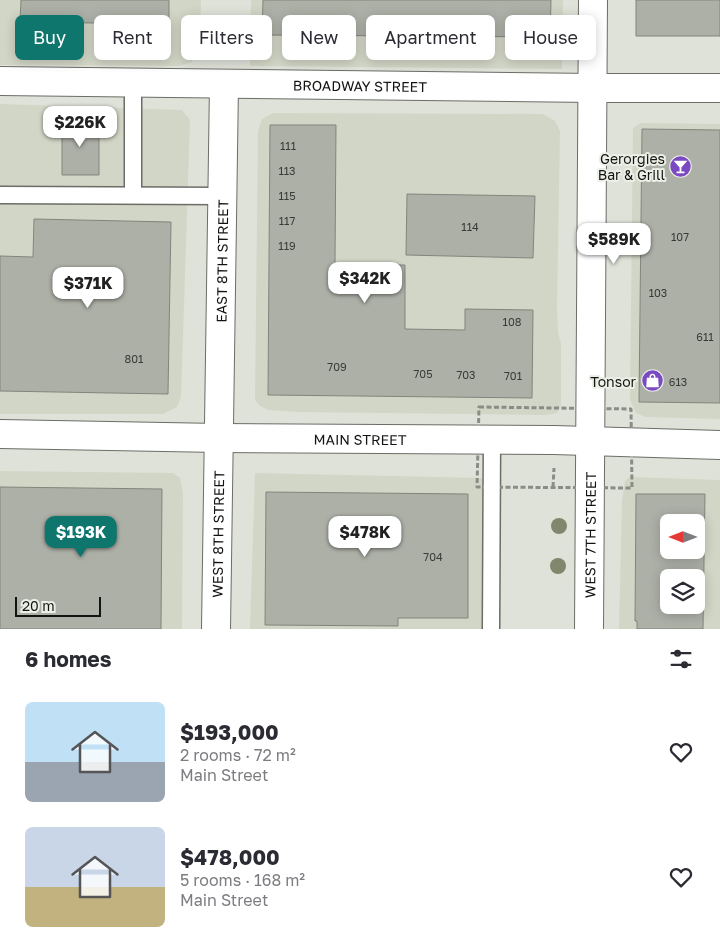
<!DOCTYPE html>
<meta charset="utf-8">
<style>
:root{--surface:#fff;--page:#f7f7f7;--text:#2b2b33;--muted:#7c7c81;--accent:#0f766e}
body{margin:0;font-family:"Golos Text",sans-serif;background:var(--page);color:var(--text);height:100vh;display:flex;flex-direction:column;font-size:19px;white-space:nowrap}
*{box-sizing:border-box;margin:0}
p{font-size:16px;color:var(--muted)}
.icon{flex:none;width:28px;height:28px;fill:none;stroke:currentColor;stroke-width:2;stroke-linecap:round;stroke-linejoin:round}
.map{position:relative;height:629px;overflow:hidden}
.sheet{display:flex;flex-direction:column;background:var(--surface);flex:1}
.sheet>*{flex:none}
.banner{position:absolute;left:15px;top:15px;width:690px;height:45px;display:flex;gap:10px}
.needle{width:32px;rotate:270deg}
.controls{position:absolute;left:660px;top:514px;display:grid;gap:10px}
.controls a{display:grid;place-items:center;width:45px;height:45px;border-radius:8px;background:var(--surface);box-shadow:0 2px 12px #0003;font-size:25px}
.scale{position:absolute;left:15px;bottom:12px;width:86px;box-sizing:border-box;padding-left:5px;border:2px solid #131411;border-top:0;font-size:14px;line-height:18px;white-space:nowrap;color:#131411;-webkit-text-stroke:4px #ecefe6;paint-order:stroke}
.price{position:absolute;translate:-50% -42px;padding:0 11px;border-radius:10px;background:#fff;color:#222;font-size:16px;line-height:32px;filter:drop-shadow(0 1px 2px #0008)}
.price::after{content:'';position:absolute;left:50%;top:30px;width:15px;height:11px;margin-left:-8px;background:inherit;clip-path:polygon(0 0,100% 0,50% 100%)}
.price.active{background:var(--accent);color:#fff}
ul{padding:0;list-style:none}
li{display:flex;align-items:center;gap:15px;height:125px;padding:0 25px}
li span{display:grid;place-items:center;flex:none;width:140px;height:100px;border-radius:8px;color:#555}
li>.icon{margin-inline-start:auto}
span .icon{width:60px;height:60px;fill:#fffc;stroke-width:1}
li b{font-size:21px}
h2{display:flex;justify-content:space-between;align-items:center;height:60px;padding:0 25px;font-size:21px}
.tag{padding:0 18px;border-radius:8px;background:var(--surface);box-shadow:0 2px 12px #0003;font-size:18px;line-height:45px}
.tag.active{background:var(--accent);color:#fff}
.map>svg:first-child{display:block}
.built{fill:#d2d6c6;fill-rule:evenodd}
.building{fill:#adb0a7;stroke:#83857d;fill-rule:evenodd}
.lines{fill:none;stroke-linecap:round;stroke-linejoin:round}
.lane-casing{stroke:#6b6d66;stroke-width:19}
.street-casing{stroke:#6b6d66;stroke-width:30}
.secondary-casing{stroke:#6b6d66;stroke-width:30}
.path{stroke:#8a8c86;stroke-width:3;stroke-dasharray:5 2.5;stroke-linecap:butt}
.lane{stroke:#fff;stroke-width:16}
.street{stroke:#fff;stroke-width:28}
.secondary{stroke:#fff;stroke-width:28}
.tree{fill:#81866c}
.labels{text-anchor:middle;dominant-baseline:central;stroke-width:4;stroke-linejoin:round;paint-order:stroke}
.number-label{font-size:11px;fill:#3a3b36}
.street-label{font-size:14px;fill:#131411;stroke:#ecefe6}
.poi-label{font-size:14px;fill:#131411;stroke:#ecefe6;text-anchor:end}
</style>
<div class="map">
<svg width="720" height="629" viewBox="0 0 720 629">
<rect width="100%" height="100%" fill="#dfe2d9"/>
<path class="built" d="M0,0H201L200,46L192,62L179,66L0,65Z
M251,0H563L562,69L250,66Z
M0,104L182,110L190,120L181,397L177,407L163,414H0Z
M273,113L543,114L555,121L560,131L557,308L558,332L561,344V405L557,413L546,415L298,412L269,410L260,406L255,400L258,131L262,119Z
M641,123L720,124V419L645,417L636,413L630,400L633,128Z
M0,471L173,473L180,478L183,493L182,629H0Z
M255,473L482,478L486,481L483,629H250Z
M629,477L720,480V629H619L622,501L625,481ZM669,522H696V550H669ZM669,578H696V605H669Z"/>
<path class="building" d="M21,0H169V24L20,22Z
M263,0H551L550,37L262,35Z
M636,0H720V36H636Z
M62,120H99V175H62Z
M270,125H336L335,265H405V329L465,330V309L533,310L532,398L268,395Z
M642,129L720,130V403L639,402Z
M407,194L535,196L533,258L406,255Z
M34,219L171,222L168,394L0,391V256L33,257Z
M0,487L162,489L161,629H0Z
M266,492L468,494V618H398V626L265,625Z
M636,494H705L703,629H637V621H635ZM669,522H696V550H669ZM669,578H696V605H669Z"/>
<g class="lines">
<defs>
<path id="lane" d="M0,195L223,196
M133,195V83
M491,629L492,440"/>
<g id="street">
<path id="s1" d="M589,629L593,0"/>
</g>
<g id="secondary">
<path id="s2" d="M0,81L594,88H720"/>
<path id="s3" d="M0,434L219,438L554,440L720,445"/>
<path id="s4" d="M216,629L224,84"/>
</g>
</defs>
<use href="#lane" class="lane-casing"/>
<use href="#street" class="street-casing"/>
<use href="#secondary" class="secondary-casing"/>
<path class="path" d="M479,407L631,409L632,488L477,487Z
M553,487L554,468"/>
<use href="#lane" class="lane"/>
<use href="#street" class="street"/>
<use href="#secondary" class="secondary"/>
</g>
<g class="tree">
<circle cx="559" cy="526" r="8"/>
<circle cx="558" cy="566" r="8"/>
</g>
<defs>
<symbol id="bar-disc" viewBox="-11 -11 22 22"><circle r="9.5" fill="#7b49c1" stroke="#ecefe6"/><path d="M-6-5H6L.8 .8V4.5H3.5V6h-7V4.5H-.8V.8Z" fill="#fff"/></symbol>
<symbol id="shop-disc" viewBox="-11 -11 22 22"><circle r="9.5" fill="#7b49c1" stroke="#ecefe6"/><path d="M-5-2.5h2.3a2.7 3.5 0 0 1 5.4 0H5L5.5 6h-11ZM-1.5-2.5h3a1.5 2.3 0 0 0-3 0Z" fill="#fff"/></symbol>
</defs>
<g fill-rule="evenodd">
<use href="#bar-disc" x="668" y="154" width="25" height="25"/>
<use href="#shop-disc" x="640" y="368" width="25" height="25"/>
</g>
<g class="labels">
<g class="number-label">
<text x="288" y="145">111</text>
<text x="287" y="170">113</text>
<text x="287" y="195">115</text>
<text x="287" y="220">117</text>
<text x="470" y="226">114</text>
<text x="680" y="236">107</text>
<text x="287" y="245">119</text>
<text x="658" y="292">103</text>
<text x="512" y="321">108</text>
<text x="705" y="336">611</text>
<text x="134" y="358">801</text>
<text x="337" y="366">709</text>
<text x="423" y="373">705</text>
<text x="466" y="374">703</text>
<text x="513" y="375">701</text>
<text x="678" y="381">613</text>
<text x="433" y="556">704</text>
</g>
<g class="street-label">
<text stroke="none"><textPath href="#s2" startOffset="360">BROADWAY STREET</textPath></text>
<text stroke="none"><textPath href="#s4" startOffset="368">EAST 8TH STREET</textPath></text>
<text stroke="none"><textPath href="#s3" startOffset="360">MAIN STREET</textPath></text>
<text stroke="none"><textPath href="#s4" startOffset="95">WEST 8TH STREET</textPath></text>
<text stroke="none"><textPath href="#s1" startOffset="94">WEST 7TH STREET</textPath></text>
</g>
<g class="poi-label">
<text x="665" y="158">Gerorgies<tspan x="665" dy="16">Bar &amp; Grill</tspan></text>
<text x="636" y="381">Tonsor</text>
</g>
</g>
</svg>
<div class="controls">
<a><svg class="needle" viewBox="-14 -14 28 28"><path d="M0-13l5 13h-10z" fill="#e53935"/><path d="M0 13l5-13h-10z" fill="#7c7c81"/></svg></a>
<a><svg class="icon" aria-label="layers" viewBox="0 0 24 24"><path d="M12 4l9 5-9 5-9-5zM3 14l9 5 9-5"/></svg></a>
</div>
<div class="scale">20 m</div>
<b class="price" style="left:80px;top:148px">$226K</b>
<b class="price" style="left:614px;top:265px">$589K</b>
<b class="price" style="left:365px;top:304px">$342K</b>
<b class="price" style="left:88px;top:309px">$371K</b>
<b class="price active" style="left:81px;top:558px">$193K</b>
<b class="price" style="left:365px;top:558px">$478K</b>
<div class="banner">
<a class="tag active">Buy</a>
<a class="tag">Rent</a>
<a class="tag">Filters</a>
<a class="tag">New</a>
<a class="tag">Apartment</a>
<a class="tag">House</a>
</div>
</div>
<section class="sheet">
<h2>6 homes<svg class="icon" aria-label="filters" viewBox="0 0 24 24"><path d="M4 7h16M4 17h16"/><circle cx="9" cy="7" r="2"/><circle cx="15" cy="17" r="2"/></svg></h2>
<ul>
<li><span style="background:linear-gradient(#bfe0f5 60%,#9aa5b1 0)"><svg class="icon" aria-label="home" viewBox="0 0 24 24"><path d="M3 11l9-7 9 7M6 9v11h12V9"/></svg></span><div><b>$193,000</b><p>2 rooms · 72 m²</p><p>Main Street</p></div><svg class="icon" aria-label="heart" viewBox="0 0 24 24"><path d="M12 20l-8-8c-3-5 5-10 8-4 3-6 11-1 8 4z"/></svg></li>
<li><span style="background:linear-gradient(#c9d6e8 60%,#c2b280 0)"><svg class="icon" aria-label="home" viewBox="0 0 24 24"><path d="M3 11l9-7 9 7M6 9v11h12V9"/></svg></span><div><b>$478,000</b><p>5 rooms · 168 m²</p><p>Main Street</p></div><svg class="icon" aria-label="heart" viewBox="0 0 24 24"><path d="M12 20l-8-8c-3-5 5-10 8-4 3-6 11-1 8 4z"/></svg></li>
</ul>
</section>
